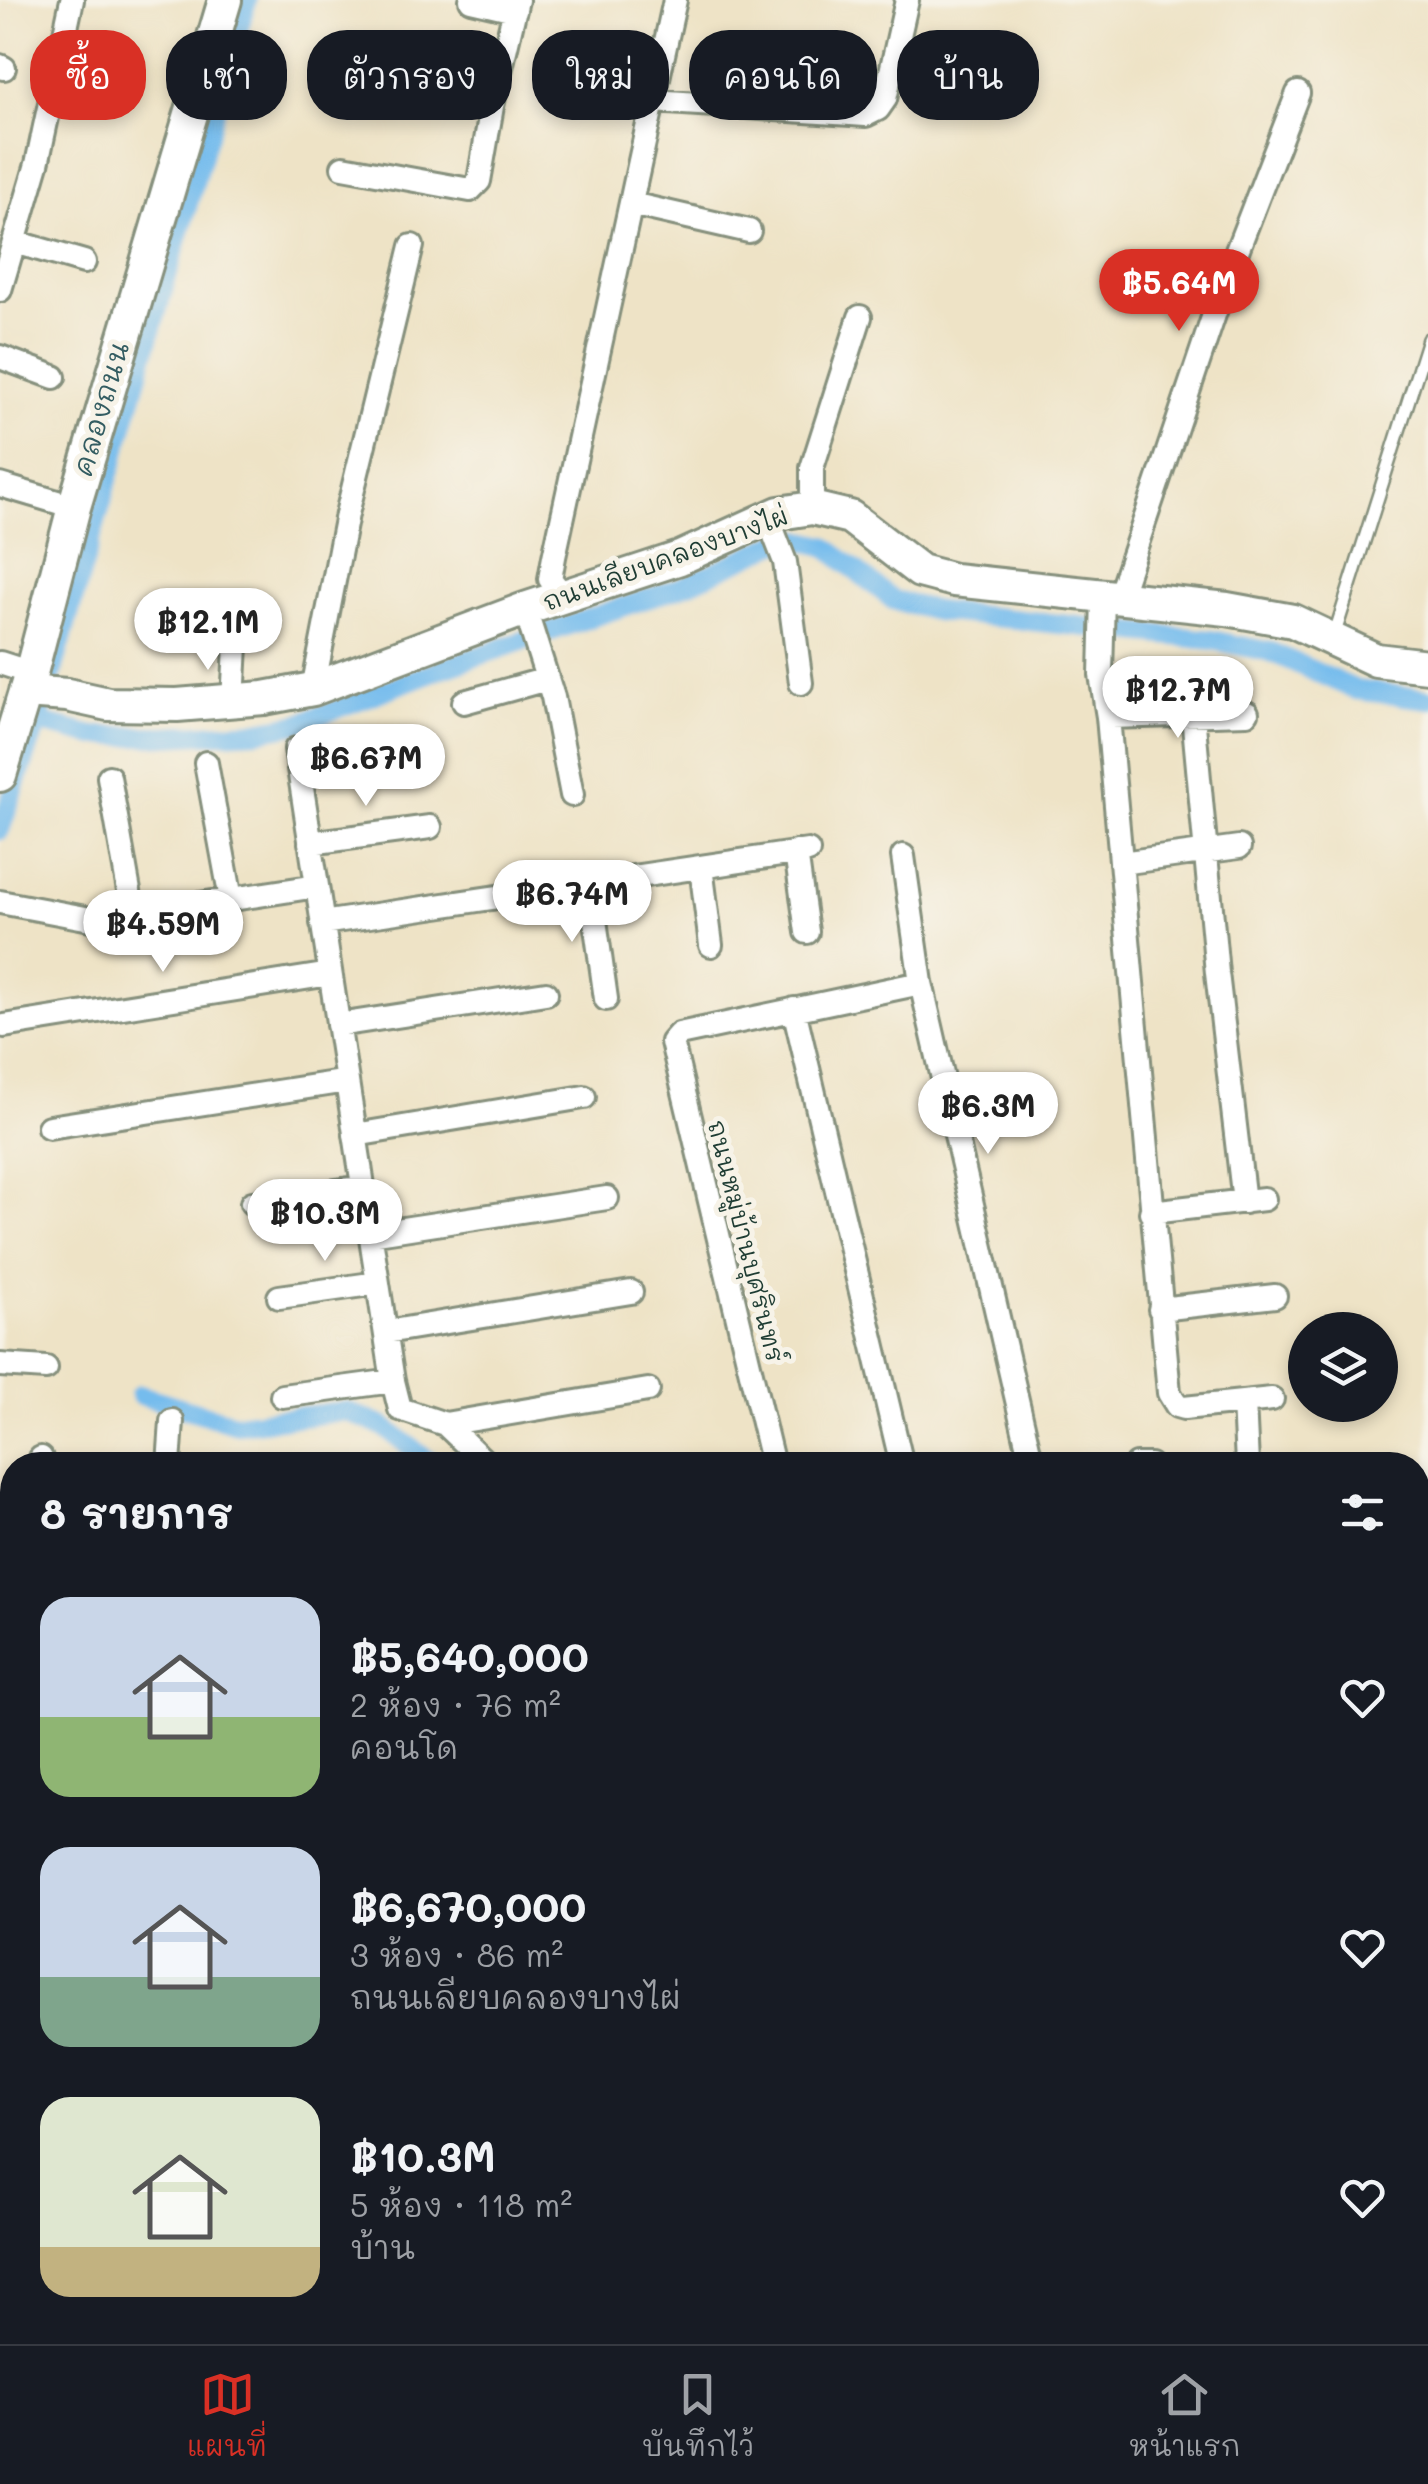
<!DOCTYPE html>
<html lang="th">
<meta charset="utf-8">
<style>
:root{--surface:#171b24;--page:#20242c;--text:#f1f3f6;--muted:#9ea1a6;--line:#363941;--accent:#d93025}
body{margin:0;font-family:Mali,"Playpen Sans Thai",sans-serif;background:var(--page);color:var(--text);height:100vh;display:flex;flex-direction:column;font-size:38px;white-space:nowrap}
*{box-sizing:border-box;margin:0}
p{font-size:32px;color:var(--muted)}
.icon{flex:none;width:55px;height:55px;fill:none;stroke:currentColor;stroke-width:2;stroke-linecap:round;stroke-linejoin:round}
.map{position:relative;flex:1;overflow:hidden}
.sheet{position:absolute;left:0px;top:1452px;width:1430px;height:892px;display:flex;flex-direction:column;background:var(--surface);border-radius:40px 40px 0 0;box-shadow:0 5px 15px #0003}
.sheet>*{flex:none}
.guide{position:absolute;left:30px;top:30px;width:1370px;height:90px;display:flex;gap:20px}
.buttons{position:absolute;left:1288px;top:1312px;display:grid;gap:20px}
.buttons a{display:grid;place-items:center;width:110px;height:110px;border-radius:50%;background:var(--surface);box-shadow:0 5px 15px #0003;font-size:50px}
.price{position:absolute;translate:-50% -85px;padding:0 22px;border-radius:35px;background:#fff;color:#222;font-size:32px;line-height:65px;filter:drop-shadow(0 2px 5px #0008)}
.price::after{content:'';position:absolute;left:50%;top:60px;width:30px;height:22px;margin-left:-15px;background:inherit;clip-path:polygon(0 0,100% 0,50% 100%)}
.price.active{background:var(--accent);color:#fff}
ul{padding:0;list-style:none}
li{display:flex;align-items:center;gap:30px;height:250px;padding:0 40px}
li span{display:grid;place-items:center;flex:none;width:280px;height:200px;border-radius:30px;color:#555}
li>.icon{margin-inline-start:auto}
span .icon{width:120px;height:120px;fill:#fffc;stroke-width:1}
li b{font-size:42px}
h2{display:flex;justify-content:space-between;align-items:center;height:120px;padding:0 40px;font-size:42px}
.pill{padding:0 35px;border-radius:40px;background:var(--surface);box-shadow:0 5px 15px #0003;font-size:35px;line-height:90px}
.pill.active{background:var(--accent);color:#fff}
.dock{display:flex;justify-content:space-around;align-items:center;height:140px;border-top:2px solid var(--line);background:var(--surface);font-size:28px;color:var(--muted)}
.dock a{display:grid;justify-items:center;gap:5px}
.dock .active{color:var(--accent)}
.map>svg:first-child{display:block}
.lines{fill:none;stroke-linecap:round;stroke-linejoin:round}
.canal{stroke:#75bced;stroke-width:20}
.lane-casing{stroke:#86907d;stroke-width:16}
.street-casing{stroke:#86907d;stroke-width:28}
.secondary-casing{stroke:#86907d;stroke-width:38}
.lane{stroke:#fff;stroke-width:11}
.street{stroke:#fff;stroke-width:22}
.secondary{stroke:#fff;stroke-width:32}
.labels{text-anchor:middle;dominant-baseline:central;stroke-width:10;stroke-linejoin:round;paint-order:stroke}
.street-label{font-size:25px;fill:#1f3d34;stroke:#f7f3e8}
.water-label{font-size:28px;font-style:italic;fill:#345d62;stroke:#f7f3e8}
</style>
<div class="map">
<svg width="1428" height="2344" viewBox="0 0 1428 2344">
<rect width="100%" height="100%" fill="#f7f3e8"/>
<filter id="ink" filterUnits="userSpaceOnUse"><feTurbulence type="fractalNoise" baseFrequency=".01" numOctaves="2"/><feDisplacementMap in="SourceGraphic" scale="20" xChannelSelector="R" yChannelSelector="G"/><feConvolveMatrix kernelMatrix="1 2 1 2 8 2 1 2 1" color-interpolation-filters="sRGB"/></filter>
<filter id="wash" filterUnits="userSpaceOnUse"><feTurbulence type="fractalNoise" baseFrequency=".0048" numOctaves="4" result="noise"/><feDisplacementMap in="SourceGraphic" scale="40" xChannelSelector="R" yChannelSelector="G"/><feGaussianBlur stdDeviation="2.25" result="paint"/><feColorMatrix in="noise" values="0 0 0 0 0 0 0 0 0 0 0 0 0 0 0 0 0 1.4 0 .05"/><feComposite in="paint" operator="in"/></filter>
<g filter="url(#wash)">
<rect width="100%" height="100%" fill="#eee3c6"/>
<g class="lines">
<path class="canal" d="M38,722L94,736H166L258,731L300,723L437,670L681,587L777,543L799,540L825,546L893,600L936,611L1211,640L1271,652L1356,690L1428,699
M0,830L38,722L247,0
M140,1395L237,1424L346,1411L384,1427L434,1465
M1418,1645L1428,1649"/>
</g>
</g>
<g filter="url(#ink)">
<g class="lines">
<defs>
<path id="lane" d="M1334,636L1428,339"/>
<path id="street" d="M471,0L515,10
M0,66L4,68
M362,72L492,106
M653,101L866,115L878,109L885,99L907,0
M343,167L470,190L479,181L492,106L517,0
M631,204L749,231
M15,242L84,262
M0,290L37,164L72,0
M0,357L54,377
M0,485L74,507
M812,508V468L860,317
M768,518L785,562L801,683
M1103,596L1101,675L1108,717L1169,1393L1177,1406L1184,1408L1272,1399
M565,597L550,579L554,557L675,0
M1119,597L1225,282L1298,93
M525,609L553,697L572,795
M0,663L31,673
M313,689L347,514L412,246
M233,701L236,646
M464,702L547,679
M1193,714L1217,973L1244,1202
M1108,717L1247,713
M206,763L231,899
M109,777L133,914
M310,843L430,827
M796,852L807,932
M903,856L921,983L1032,1465
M1121,863L1239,847
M701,867L711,945
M590,884L606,999
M0,902L96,920L317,886
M322,923L808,851
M794,1009L902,1465
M338,1025L546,993
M4,1026L330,974
M49,1127L347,1081
M355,1135L584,1097
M252,1203L363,1187
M1151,1212L1264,1199
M370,1234L607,1198
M279,1297L378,1283
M1160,1309L1275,1296
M386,1332L631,1292
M0,1365L46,1368
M393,1381L400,1409L445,1424L488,1465
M282,1396L393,1381L296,749
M1244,1402L1247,1464
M445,1424L648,1390
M40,1465L41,1458
M169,1465L172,1421
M773,1465L672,1042L679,1034L921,983
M1136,1465H1150
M12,1820L8,1887L12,1893
M537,2332L553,2344
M139,2344L147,2332
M299,2344L305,2332
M438,2344L444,2332
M696,2344L698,2332
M838,2344L841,2332
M962,2344L964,2332"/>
<path id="secondary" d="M25,692L67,695L108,704L177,705L264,698L313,689L525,609L680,558L779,513L812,508L850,517L920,571L954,580L1227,609L1293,621L1376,660L1428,666
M0,775L31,673L74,507L225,0"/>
</defs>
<use href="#lane" class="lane-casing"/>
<use href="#street" class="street-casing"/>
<use href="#secondary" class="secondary-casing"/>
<use href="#lane" class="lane"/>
<use href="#street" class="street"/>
<use href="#secondary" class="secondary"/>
</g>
</g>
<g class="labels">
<g class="street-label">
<text transform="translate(665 558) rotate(-20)">ถนนเลียบคลองบางไผ่</text>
<text transform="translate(747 1241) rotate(76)">ถนนหมู่บ้านบุศรินทร์</text>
</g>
<g class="water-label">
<text transform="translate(100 408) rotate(-74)">คลองถนน</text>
</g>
</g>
</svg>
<div class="buttons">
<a><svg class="icon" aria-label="layers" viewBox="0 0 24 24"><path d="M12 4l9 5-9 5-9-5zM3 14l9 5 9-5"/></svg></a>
</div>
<b class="price active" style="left:1179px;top:334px">฿5.64M</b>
<b class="price" style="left:208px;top:673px">฿12.1M</b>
<b class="price" style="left:1178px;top:741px">฿12.7M</b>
<b class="price" style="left:366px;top:809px">฿6.67M</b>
<b class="price" style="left:572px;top:945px">฿6.74M</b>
<b class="price" style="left:163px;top:975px">฿4.59M</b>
<b class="price" style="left:988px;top:1157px">฿6.3M</b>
<b class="price" style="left:325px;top:1264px">฿10.3M</b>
<div class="guide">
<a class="pill active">ซื้อ</a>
<a class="pill">เช่า</a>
<a class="pill">ตัวกรอง</a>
<a class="pill">ใหม่</a>
<a class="pill">คอนโด</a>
<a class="pill">บ้าน</a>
</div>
<section class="sheet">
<h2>8 รายการ<svg class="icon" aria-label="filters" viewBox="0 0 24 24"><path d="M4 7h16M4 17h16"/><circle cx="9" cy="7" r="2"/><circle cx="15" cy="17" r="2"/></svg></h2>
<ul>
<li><span style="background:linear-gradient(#c9d6e8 60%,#8fb573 0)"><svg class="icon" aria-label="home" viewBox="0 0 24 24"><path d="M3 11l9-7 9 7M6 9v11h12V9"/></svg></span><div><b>฿5,640,000</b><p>2 ห้อง · 76 m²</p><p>คอนโด</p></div><svg class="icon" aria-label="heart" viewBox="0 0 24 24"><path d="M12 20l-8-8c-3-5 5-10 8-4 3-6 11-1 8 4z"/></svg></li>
<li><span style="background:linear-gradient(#c9d6e8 65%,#7fa58c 0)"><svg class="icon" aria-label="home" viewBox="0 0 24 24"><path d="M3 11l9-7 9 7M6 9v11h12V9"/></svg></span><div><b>฿6,670,000</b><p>3 ห้อง · 86 m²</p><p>ถนนเลียบคลองบางไผ่</p></div><svg class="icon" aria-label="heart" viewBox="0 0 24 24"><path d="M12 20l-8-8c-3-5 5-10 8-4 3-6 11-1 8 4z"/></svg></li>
<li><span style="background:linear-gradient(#dfe7d0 75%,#c2b280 0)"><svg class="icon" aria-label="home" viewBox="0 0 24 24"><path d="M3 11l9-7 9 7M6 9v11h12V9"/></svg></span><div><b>฿10.3M</b><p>5 ห้อง · 118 m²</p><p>บ้าน</p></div><svg class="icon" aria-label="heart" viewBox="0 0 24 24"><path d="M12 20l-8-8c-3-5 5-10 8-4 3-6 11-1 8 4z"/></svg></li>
</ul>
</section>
</div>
<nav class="dock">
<a class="active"><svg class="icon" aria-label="map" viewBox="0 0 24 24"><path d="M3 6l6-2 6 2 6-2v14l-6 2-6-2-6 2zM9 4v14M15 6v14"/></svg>แผนที่</a>
<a><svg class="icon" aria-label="saved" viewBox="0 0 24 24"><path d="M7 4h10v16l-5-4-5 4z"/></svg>บันทึกไว้</a>
<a><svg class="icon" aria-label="home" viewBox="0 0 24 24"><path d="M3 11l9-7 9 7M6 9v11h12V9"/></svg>หน้าแรก</a>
</nav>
